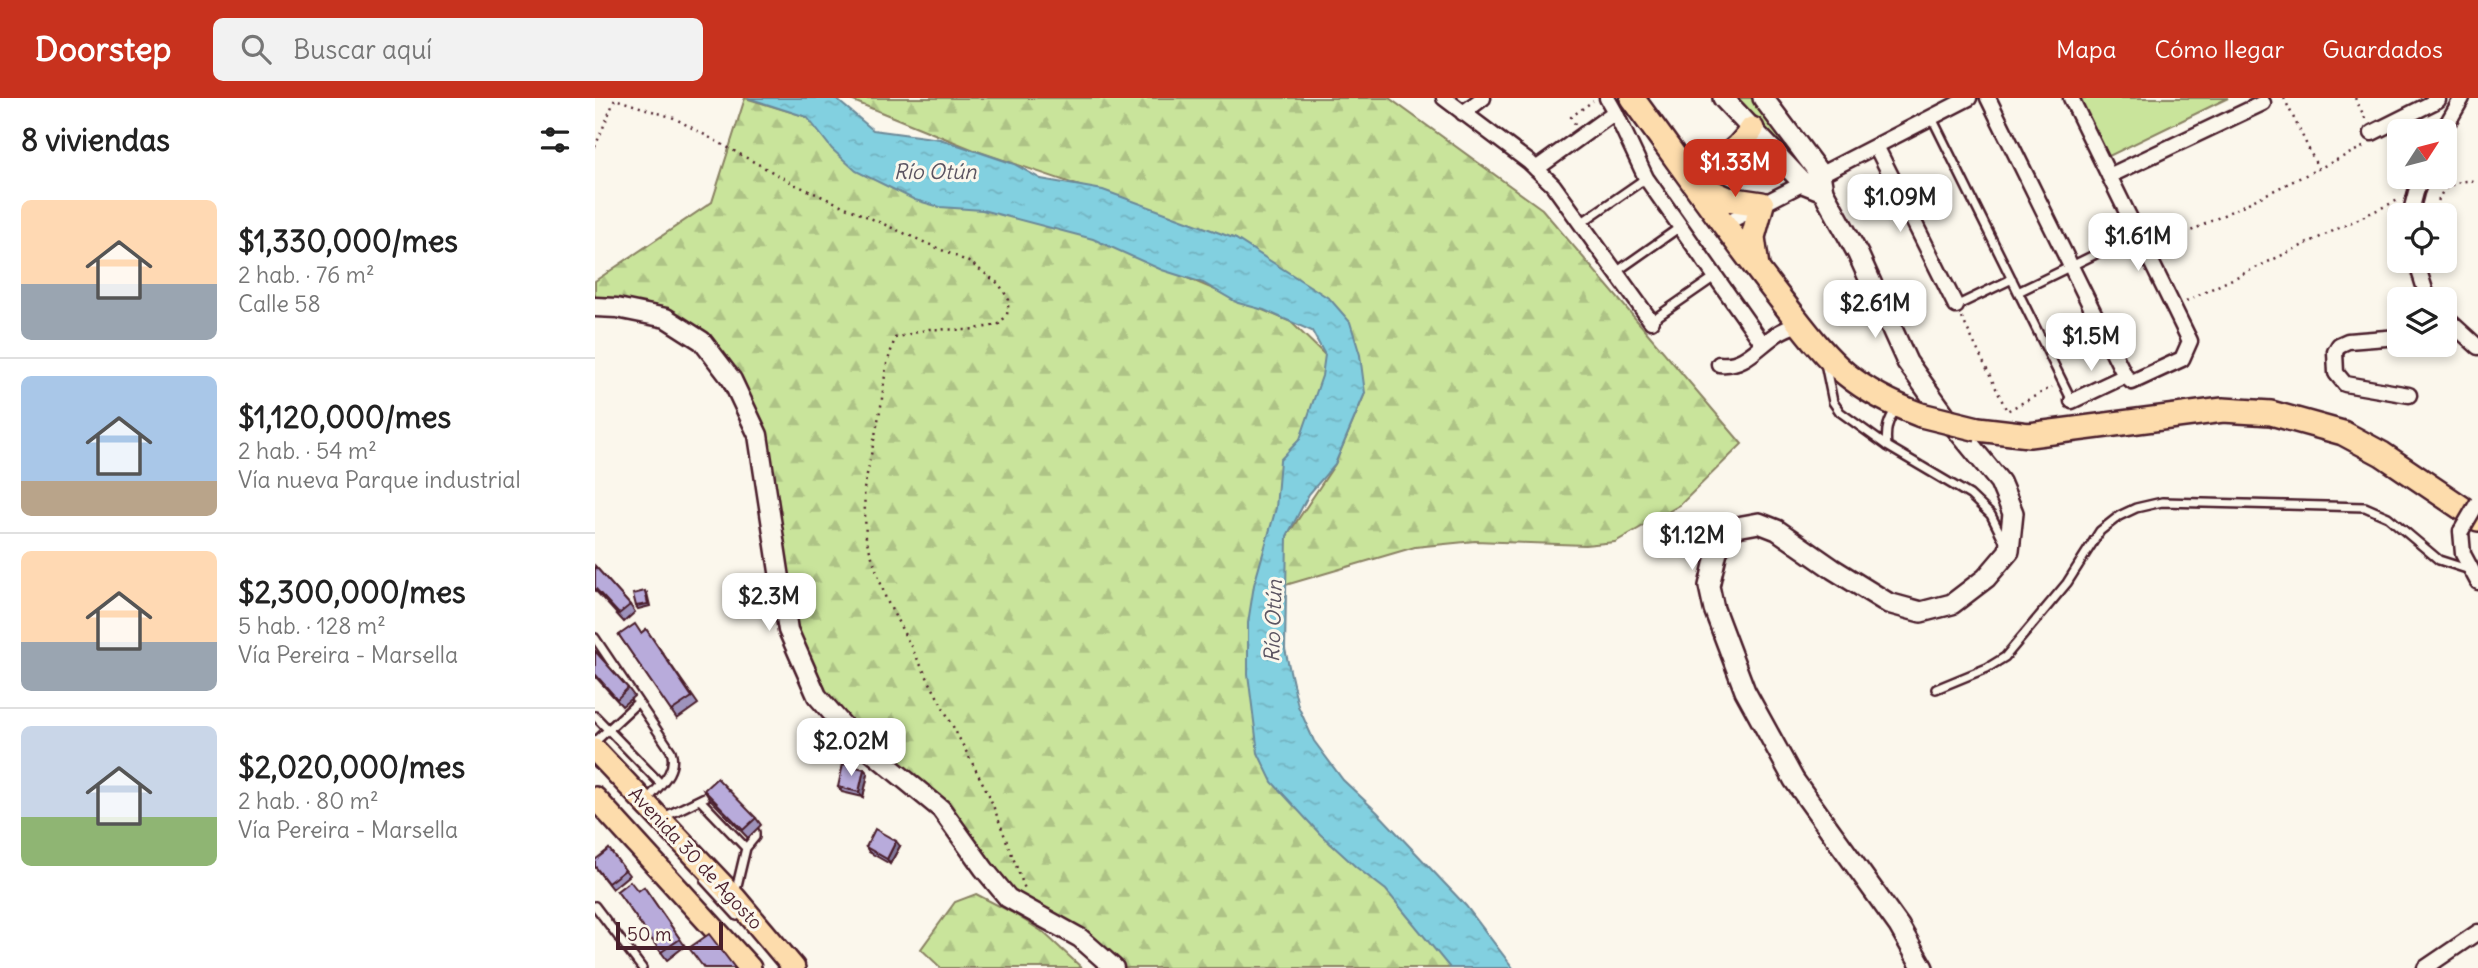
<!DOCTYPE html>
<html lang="es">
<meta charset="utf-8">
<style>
:root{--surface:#fff;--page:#f2f2f2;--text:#222;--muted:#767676;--line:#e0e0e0;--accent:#c8321e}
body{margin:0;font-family:Delius,sans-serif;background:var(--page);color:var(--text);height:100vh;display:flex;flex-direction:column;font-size:26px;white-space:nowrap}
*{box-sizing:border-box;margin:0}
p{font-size:23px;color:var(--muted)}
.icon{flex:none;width:38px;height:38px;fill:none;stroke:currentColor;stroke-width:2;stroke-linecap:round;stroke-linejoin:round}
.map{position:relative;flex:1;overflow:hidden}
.details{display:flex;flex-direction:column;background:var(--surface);width:595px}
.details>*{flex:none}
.needle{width:46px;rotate:54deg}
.buttons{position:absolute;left:1792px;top:21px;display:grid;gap:14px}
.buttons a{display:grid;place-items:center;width:70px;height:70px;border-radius:10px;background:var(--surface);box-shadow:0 4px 10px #0003;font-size:35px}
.scale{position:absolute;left:21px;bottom:18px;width:107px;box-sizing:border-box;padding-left:7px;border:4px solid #4a1f2b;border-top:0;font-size:19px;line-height:24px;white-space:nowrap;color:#4a1f2b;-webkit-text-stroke:5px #fbf7ec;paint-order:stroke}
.price{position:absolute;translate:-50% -60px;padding:0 16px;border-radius:14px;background:#fff;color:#222;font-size:23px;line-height:46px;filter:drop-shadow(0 2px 4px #0008)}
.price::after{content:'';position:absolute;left:50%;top:42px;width:21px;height:16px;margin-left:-10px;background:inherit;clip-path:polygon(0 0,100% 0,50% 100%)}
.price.active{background:var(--accent);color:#fff}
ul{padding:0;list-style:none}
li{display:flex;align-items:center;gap:21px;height:175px;padding:0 21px}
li+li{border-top:2px solid var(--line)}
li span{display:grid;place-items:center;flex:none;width:196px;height:140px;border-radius:10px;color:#555}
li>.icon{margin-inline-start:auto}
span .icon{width:84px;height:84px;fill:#fffc;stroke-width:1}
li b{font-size:30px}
h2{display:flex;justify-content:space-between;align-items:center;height:84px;padding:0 21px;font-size:30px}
header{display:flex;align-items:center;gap:42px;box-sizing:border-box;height:98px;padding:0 35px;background:var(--accent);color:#fff}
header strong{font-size:33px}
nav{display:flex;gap:38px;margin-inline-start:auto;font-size:24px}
.search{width:490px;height:63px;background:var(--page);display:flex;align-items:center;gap:18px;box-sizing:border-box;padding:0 24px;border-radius:10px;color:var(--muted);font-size:26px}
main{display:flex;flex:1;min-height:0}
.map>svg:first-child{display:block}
.green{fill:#c9e49b;stroke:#8a8263;stroke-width:2}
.forest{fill:url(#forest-firs);stroke:#8a8263;stroke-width:2}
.water{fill:url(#water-ripples);stroke:#6c8998;stroke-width:2}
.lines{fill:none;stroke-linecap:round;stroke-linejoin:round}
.service-casing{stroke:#4a1f2b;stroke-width:12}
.minor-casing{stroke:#4a1f2b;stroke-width:19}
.tertiary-casing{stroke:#4a1f2b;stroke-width:23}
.secondary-casing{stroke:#4a1f2b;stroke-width:24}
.primary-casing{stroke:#4a1f2b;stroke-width:26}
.trunk-casing{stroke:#4a1f2b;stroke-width:28}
.path{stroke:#4a1f2b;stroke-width:2.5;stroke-dasharray:2 5;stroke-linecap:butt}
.service{stroke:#fbf7ec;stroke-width:7}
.minor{stroke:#fbf7ec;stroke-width:14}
.tertiary{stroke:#fbf7ec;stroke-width:18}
.secondary{stroke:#fbf7ec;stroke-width:19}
.primary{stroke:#fddcac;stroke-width:21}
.trunk{stroke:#fddcac;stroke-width:23}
.minor-bridge-casing{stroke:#4a1f2b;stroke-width:19;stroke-linecap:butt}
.trunk-bridge-casing{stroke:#4a1f2b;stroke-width:28;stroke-linecap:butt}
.minor-bridge{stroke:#fbf7ec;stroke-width:14}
.trunk-bridge{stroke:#fddcac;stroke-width:23}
.wall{fill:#9e93bc;stroke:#4a1f2b;stroke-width:2}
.shaded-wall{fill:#817899;stroke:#4a1f2b;stroke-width:2}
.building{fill:#b8abdb;stroke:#4a1f2b;stroke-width:2}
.labels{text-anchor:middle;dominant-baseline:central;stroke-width:6;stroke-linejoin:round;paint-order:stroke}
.street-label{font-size:19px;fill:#4a1f2b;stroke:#fbf7ec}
.water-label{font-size:21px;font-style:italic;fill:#5b5461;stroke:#fbf7ec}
</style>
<header>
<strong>Doorstep</strong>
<div class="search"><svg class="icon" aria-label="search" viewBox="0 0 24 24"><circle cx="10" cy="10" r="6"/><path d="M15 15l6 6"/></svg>Buscar aquí</div>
<nav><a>Mapa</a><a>Cómo llegar</a><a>Guardados</a></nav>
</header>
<main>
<section class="details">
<h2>8 viviendas<svg class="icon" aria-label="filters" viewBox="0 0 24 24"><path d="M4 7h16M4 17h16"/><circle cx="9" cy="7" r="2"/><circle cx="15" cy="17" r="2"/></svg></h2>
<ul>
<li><span style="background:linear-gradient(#ffd9b3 60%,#9aa5b1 0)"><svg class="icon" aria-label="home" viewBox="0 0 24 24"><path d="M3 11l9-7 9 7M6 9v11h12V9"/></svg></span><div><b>$1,330,000/mes</b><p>2 hab. · 76 m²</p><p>Calle 58</p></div></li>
<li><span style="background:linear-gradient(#a9c7e8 75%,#b9a48a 0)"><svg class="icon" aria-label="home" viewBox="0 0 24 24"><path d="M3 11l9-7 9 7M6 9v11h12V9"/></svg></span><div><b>$1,120,000/mes</b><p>2 hab. · 54 m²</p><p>Vía nueva Parque industrial</p></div></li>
<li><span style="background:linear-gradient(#ffd9b3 65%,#9aa5b1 0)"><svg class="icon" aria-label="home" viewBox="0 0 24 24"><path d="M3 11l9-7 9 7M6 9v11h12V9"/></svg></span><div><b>$2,300,000/mes</b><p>5 hab. · 128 m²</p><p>Vía Pereira - Marsella</p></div></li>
<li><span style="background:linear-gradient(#c9d6e8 65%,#8fb573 0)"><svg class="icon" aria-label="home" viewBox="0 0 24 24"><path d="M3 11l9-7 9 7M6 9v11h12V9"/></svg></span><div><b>$2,020,000/mes</b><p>2 hab. · 80 m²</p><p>Vía Pereira - Marsella</p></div></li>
</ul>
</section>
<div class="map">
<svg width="1883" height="870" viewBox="0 0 1883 870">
<defs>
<pattern id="forest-firs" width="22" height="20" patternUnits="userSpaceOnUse" patternTransform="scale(1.75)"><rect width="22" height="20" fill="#c9e49b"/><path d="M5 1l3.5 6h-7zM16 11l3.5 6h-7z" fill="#aec386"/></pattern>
<pattern id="water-ripples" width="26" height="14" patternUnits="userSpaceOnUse" patternTransform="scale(1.75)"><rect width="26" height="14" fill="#82d0e0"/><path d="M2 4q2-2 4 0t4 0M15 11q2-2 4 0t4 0" fill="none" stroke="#72b2c0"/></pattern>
</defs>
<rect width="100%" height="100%" fill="#fbf7ec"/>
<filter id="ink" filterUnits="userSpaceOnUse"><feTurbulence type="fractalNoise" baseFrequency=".0143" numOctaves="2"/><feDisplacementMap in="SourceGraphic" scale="14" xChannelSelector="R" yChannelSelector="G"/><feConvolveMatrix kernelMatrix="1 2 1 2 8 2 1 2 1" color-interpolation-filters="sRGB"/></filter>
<g filter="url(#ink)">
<path class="green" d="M1128,0H1168L1225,76L1208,85Z
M1476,0H1633L1506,62Z"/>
<path class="forest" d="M150,0L212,19L696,224L730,257L729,326L675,431L664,639L884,870H518L436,813L356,726L235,614L185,488L166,362L137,282L71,220L0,213V183L117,104Z
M251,0H794L947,111L1147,346L1085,407L1020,444L990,447L880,443L820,449L677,491L692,438L740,366L770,295L641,141L379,52Z
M381,796L416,814L448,834L487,870H346L326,851L360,804Z"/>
<path class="water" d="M153,0H240L278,32L345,41L419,66L446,81L508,92L641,141L735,201L755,224L765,257L770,295L740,366L714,396L692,438L690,551L703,608L719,643L748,682L782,714L871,808L918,870H855L791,792L761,769L725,736L677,684L663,655L653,576V525L659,487L681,410L685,362L705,341L727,278L730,257L717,233L669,212L643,205L608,185L567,172L498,141L387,112L345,109L320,102L261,73L237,51L212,19Z"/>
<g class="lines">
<defs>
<path id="service" d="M1337,20L1477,303
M986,125L1051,80
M1021,174L1085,129
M1423,194L1542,136
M1361,208L1417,181
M1056,223L1121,178
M1230,265L1238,304L1245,314L1292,348L1375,397L1396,417L1409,443
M1292,348C1290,331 1293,323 1302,309
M0,540L76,653C83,673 65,687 52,702
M1341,591L1392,570L1410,559L1472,485L1505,433L1524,418L1541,410L1567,404L1770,409L1793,419L1844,462L1875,472
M0,618L66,686
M0,644L43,604
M105,702L151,750
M67,720L120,694
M110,783L142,818
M140,796L151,750L160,739V734
M0,808L47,870"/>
<path id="minor" d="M849,0L934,64L958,87L1056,223
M1012,0L1020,14
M1393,0L1530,278L1537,284L1587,261L1595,243L1476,0
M868,15L888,0
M1848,33L1867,0
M1777,35L1843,2
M1281,48L1361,208
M941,71L1020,14L1051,80L1168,246
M1514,78L1668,5
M1815,117L1821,94L1827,79
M1129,126L1374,0
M1821,163L1833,201
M1850,219L1883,249
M1804,239L1753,243L1744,247L1740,254L1741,275L1750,286L1814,297
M1124,266C1148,269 1161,251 1179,238C1186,232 1196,229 1205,225
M1477,303L1530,278
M1866,433L1868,456L1883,484
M1830,870L1883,834"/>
<path id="tertiary" d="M0,209L22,210L71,220L107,243L137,282L163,337L193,532L222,598L258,639L346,711L389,771L413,800L485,840L519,870"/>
<path id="secondary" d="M1128,0L1208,85L1228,93
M1168,0L1225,76L1228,93L1263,156L1312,264L1350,317L1405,384L1418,415L1414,453L1391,480L1357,506L1326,514L1293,505L1238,471L1182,432L1164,425L1142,429L1130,441L1122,453L1114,488L1119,511L1150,593L1199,682L1304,828L1328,870"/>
<path id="primary" d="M0,652L140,800L199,870
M0,700L155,870"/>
<path id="trunk" d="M1037,0C1087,68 1135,137 1187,203C1207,228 1226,255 1251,276C1273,294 1299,307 1326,317
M1088,68C1120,68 1140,58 1157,31
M1104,88L1133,101L1167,106L1158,139L1162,169
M1383,331L1434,337L1628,312L1676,315L1748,335L1787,356L1883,421"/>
</defs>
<use href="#service" class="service-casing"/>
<use href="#minor" class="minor-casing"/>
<use href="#tertiary" class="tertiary-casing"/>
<use href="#secondary" class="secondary-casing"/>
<use href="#primary" class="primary-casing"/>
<use href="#trunk" class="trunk-casing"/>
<path class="path" d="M1689,0L1723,70
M1760,0L1771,22
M980,26L976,19L998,3
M0,49L20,1L79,20L201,87L376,165L404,186L414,202L412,217L403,227L373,232L334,231L300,240L291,269L286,308L269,391L271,441L291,501L394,697L430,791
M1843,117C1839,91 1859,81 1883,83
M1565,148L1770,48
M1591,203L1803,102
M1367,220L1412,313L1457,289"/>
<use href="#service" class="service"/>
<use href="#minor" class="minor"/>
<use href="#tertiary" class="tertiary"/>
<use href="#secondary" class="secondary"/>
<use href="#primary" class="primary"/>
<use href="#trunk" class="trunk"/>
<defs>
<path id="minor-bridge" d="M1866,433L1883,404"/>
<path id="trunk-bridge" d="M1326,317L1383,331"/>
</defs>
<use href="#minor-bridge" class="minor-bridge-casing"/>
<use href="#trunk-bridge" class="trunk-bridge-casing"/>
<use href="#minor-bridge" class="minor-bridge"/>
<use href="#trunk-bridge" class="trunk-bridge"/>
</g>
<path class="wall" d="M0,468L35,507L40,514L29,524L0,492Z
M52,495L55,508L43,511L41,508Z
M51,531L103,606L82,621L24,537L46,535Z
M0,553L33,590L39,598L27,608L0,578Z
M269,671L273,676L268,699L247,694L243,689Z
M109,692L161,720L166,727L153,740L114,700Z
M305,748L295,766L274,754L271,749Z
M14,751L34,777L17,791L0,769Z
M49,789L90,848L72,862L22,793H43Z"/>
<path class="shaded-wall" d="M269,671L273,676L268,699L264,694Z
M301,743L305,748L295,766L292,761Z"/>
<path class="building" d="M0,468L35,507L24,516L0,490Z
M50,493L53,506L41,508L38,496Z
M40,526L46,535L51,531L97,599L76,613L24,537Z
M0,553L33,590L22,601L0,576Z
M248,666L269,671L264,694L243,689Z
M122,680L161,720L148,732L109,692Z
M280,731L301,743L292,761L271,749Z
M14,751L30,772L13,785L0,768V762Z
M35,783L43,793L49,789L85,841L66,854L22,793Z
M114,836L140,870H109L94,850Z"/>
</g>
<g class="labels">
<g class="street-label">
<text transform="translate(101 760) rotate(47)">Avenida 30 de Agosto</text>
</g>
<g class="water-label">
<text x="340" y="73">Río Otún</text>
<text transform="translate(678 523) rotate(-88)">Río Otún</text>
</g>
</g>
</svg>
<div class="buttons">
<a><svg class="needle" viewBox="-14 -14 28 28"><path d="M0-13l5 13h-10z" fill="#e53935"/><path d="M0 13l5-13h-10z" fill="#767676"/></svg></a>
<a><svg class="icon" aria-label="locate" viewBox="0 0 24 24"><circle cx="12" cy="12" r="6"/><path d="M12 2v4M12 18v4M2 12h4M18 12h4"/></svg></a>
<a><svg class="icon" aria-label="layers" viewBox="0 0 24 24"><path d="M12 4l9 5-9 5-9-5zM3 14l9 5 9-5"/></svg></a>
</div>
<div class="scale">50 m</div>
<b class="price active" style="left:1140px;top:101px">$1.33M</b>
<b class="price" style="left:1305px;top:136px">$1.09M</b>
<b class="price" style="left:1543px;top:175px">$1.61M</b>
<b class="price" style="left:1280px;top:242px">$2.61M</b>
<b class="price" style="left:1496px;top:275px">$1.5M</b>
<b class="price" style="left:1097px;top:474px">$1.12M</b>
<b class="price" style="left:174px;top:535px">$2.3M</b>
<b class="price" style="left:256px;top:680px">$2.02M</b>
</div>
</main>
